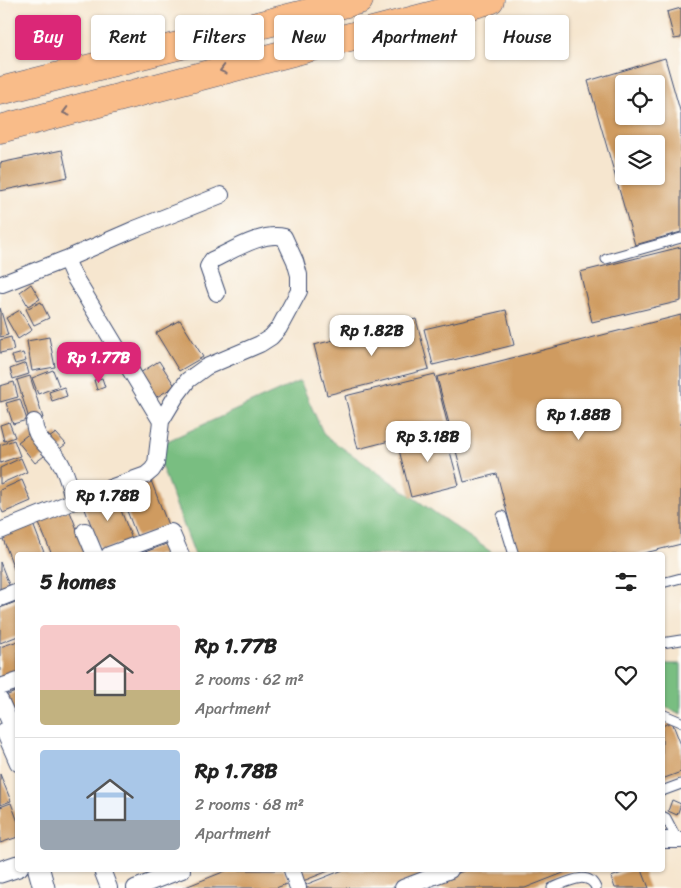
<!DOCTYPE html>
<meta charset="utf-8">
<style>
:root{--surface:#fff;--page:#f2f2f2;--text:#222;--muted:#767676;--line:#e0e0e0;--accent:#db2777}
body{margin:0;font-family:Sriracha,sans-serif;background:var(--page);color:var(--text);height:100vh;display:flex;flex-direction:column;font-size:19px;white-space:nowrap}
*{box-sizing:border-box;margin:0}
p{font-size:16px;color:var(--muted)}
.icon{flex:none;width:28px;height:28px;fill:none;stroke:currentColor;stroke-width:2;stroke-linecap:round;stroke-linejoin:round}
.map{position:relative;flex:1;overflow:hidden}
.sheet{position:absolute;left:15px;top:552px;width:650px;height:320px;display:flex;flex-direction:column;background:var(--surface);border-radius:5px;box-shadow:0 1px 4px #0004}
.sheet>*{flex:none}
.hud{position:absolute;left:15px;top:15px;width:651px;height:45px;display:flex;gap:10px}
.buttons{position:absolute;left:615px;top:75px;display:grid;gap:10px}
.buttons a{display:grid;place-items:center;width:50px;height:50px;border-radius:5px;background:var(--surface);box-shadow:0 1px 4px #0004;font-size:25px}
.price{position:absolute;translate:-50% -42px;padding:0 11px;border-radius:10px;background:#fff;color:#222;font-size:16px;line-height:32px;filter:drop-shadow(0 1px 2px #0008)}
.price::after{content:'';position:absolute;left:50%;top:30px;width:15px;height:11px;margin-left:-8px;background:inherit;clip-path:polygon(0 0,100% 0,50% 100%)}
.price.on{background:var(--accent);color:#fff}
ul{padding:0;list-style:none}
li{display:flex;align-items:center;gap:15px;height:125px;padding:0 25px}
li+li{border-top:1px solid var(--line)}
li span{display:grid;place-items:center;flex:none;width:140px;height:100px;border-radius:5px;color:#555}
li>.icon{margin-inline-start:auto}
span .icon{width:60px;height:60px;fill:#fffc;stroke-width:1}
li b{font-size:21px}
h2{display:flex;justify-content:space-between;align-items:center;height:60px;padding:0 25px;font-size:21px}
.tag{padding:0 18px;border-radius:5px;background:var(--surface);box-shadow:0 1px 4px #0004;font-size:18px;line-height:45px}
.tag.on{background:var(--accent);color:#fff}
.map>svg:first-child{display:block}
.forest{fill:#79be81;stroke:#4a7670}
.building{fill:#cf9b61;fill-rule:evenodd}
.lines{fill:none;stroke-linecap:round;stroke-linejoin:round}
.service-casing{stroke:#3c4a6f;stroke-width:11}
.minor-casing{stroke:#3c4a6f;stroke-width:18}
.tertiary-casing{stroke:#3c4a6f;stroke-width:23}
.motorway-casing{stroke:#3c4a6f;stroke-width:29}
.service{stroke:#fff;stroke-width:9}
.minor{stroke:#fff;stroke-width:16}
.tertiary{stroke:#fff;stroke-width:21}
.motorway{stroke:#f9bc89;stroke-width:28}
.oneway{stroke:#7f6e71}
</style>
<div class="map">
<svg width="681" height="888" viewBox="0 0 681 888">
<rect width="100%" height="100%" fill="#fdfcf7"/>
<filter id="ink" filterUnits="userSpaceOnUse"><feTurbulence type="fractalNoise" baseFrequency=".02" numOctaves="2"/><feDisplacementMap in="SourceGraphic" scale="10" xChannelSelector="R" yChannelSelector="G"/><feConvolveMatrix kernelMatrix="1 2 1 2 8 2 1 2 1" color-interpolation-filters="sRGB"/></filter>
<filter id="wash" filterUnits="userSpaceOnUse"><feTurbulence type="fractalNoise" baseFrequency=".0096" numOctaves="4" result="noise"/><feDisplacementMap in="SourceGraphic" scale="20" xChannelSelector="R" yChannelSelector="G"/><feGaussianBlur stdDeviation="1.12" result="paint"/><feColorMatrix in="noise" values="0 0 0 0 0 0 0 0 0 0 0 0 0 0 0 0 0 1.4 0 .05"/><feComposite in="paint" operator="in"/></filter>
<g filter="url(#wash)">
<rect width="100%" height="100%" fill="#f6e6cf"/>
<path class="forest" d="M300,381L324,435L491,552L492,555H195L154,447Z
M663,664H681V714L663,706Z"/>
<g id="blocks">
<path class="building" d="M681,8V38L674,39L667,12Z
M665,58L681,114V232L635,245L588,81ZM624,84H656V116H624ZM624,144H656V176H624Z
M62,150L68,177L0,191V163Z
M681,247V301L592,322L580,272Z
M31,284L40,299L28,306L20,292Z
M41,302L49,318L34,325L26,309Z
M0,308L8,335L0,337Z
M20,310L32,330L18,339L6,318Z
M506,310L514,345L433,365L424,329Z
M681,315V544L637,555H518L497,474L464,482L437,377Z
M416,319L429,369L327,395L314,345Z
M180,320L203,357L179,371L156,333Z
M11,337L14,350L0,353V340Z
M49,337L55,367L32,371L27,341Z
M23,353L26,361L15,364L12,356Z
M159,361L175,386L155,398L140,373Z
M26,363L29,374L13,379L10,369Z
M53,370L59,386L38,394L32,378Z
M435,374L448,426L358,449L345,396Z
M30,376L43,418L30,422L17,380Z
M102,378L105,387L97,390L94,380Z
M14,382L18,397L0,402V386Z
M64,387L67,396L52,401L49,392Z
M20,399L27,420L13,424L6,403Z
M9,422L15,437L4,441L0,425Z
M444,429L459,485L411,497L397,442Z
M31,432L48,453L35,463L18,442Z
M56,433L66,444L56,452L46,440Z
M14,440L20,456L0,463V445Z
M21,458L27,472L0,484V468Z
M150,478L168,525L137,537L119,490Z
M22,480L31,501L3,513L0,506V490Z
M114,492L132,539L101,551L83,504Z
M69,509L87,555H52L38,521Z
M33,524L45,555H18L17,577L2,536Z
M169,543L174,555H137Z
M0,562L10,587L0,591Z
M18,601V636L0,643V608Z
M18,641V676L0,682V647Z
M18,691V727L0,698Z
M672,722L681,745V772L662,779V726Z
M0,774L11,801L0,805Z
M672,800L681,804L677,815L668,811Z
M11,803L18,822V837L0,843V807Z
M228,870H284L289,883L276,888H183Z
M299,870H331L303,881Z
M343,870H436L391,888H306L305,885Z
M466,870H571L525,888H420Z
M630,870H642L649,888H615L611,877Z"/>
</g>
</g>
<g filter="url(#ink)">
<use href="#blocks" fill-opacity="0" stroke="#3c4a6f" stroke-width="1"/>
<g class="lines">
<defs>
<path id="service" d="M606,259L681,238
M502,516L514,555
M662,583L681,578
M662,643L681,640
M662,714L681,722
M662,791L681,784
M662,816L666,818L678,841
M552,888C566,883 588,869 596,888"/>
<path id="minor" d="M2,284L66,259
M161,421L73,275L66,259L135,229L221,195
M34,422C35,440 49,446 59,460C67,473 70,487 74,501
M0,531L74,501L146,475L152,470L156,464L161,421L176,396L188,380L206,367L260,344L271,337L279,328L299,291V275L295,261L284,237C263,231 232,251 212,260L208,267L217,293
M85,531L95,555
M109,555L171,532L181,555
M0,598L18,591
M0,687L18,681
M0,700L18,740
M4,731L18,763
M662,840H681
M102,870L109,888
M292,870L298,888
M135,888L182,870
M403,888L450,870"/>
<path id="tertiary" d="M39,870L44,888
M0,872L18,866"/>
<path id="motorway" d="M0,91L359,0
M0,129L490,0"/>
</defs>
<use href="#service" class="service-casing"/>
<use href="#minor" class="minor-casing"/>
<use href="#tertiary" class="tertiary-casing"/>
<use href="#motorway" class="motorway-casing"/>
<use href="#service" class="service"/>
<use href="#minor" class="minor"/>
<use href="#tertiary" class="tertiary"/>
<use href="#motorway" class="motorway"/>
</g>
<defs><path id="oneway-chevron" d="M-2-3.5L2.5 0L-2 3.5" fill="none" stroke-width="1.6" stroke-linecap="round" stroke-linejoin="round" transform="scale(1.25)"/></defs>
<g class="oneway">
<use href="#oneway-chevron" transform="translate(223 70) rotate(165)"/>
<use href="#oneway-chevron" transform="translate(66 112) rotate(165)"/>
</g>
</g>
</svg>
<div class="buttons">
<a><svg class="icon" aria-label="locate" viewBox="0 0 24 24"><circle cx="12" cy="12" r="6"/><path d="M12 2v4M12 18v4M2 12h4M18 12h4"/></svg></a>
<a><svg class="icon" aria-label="layers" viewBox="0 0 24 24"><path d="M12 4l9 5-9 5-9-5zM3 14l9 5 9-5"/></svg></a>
</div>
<b class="price" style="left:372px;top:357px">Rp 1.82B</b>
<b class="price on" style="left:99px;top:384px">Rp 1.77B</b>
<b class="price" style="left:579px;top:441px">Rp 1.88B</b>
<b class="price" style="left:428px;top:463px">Rp 3.18B</b>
<b class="price" style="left:108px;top:522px">Rp 1.78B</b>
<div class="hud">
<a class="tag on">Buy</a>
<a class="tag">Rent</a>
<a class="tag">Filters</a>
<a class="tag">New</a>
<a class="tag">Apartment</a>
<a class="tag">House</a>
</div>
<section class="sheet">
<h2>5 homes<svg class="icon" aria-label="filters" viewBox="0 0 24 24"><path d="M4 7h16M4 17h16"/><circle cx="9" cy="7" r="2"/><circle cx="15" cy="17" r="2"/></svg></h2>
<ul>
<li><span style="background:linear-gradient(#f6c9c9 65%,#c2b280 0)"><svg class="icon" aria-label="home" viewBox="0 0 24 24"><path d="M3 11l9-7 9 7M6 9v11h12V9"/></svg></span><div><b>Rp 1.77B</b><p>2 rooms · 62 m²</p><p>Apartment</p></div><svg class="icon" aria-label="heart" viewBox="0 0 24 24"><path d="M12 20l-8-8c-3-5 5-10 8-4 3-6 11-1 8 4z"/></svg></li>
<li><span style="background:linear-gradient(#a9c7e8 70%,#9aa5b1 0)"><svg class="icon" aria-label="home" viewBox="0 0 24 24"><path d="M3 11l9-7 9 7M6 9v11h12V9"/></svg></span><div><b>Rp 1.78B</b><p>2 rooms · 68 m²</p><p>Apartment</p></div><svg class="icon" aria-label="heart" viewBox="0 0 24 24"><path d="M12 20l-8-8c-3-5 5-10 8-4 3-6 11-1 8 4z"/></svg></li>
</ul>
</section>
</div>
